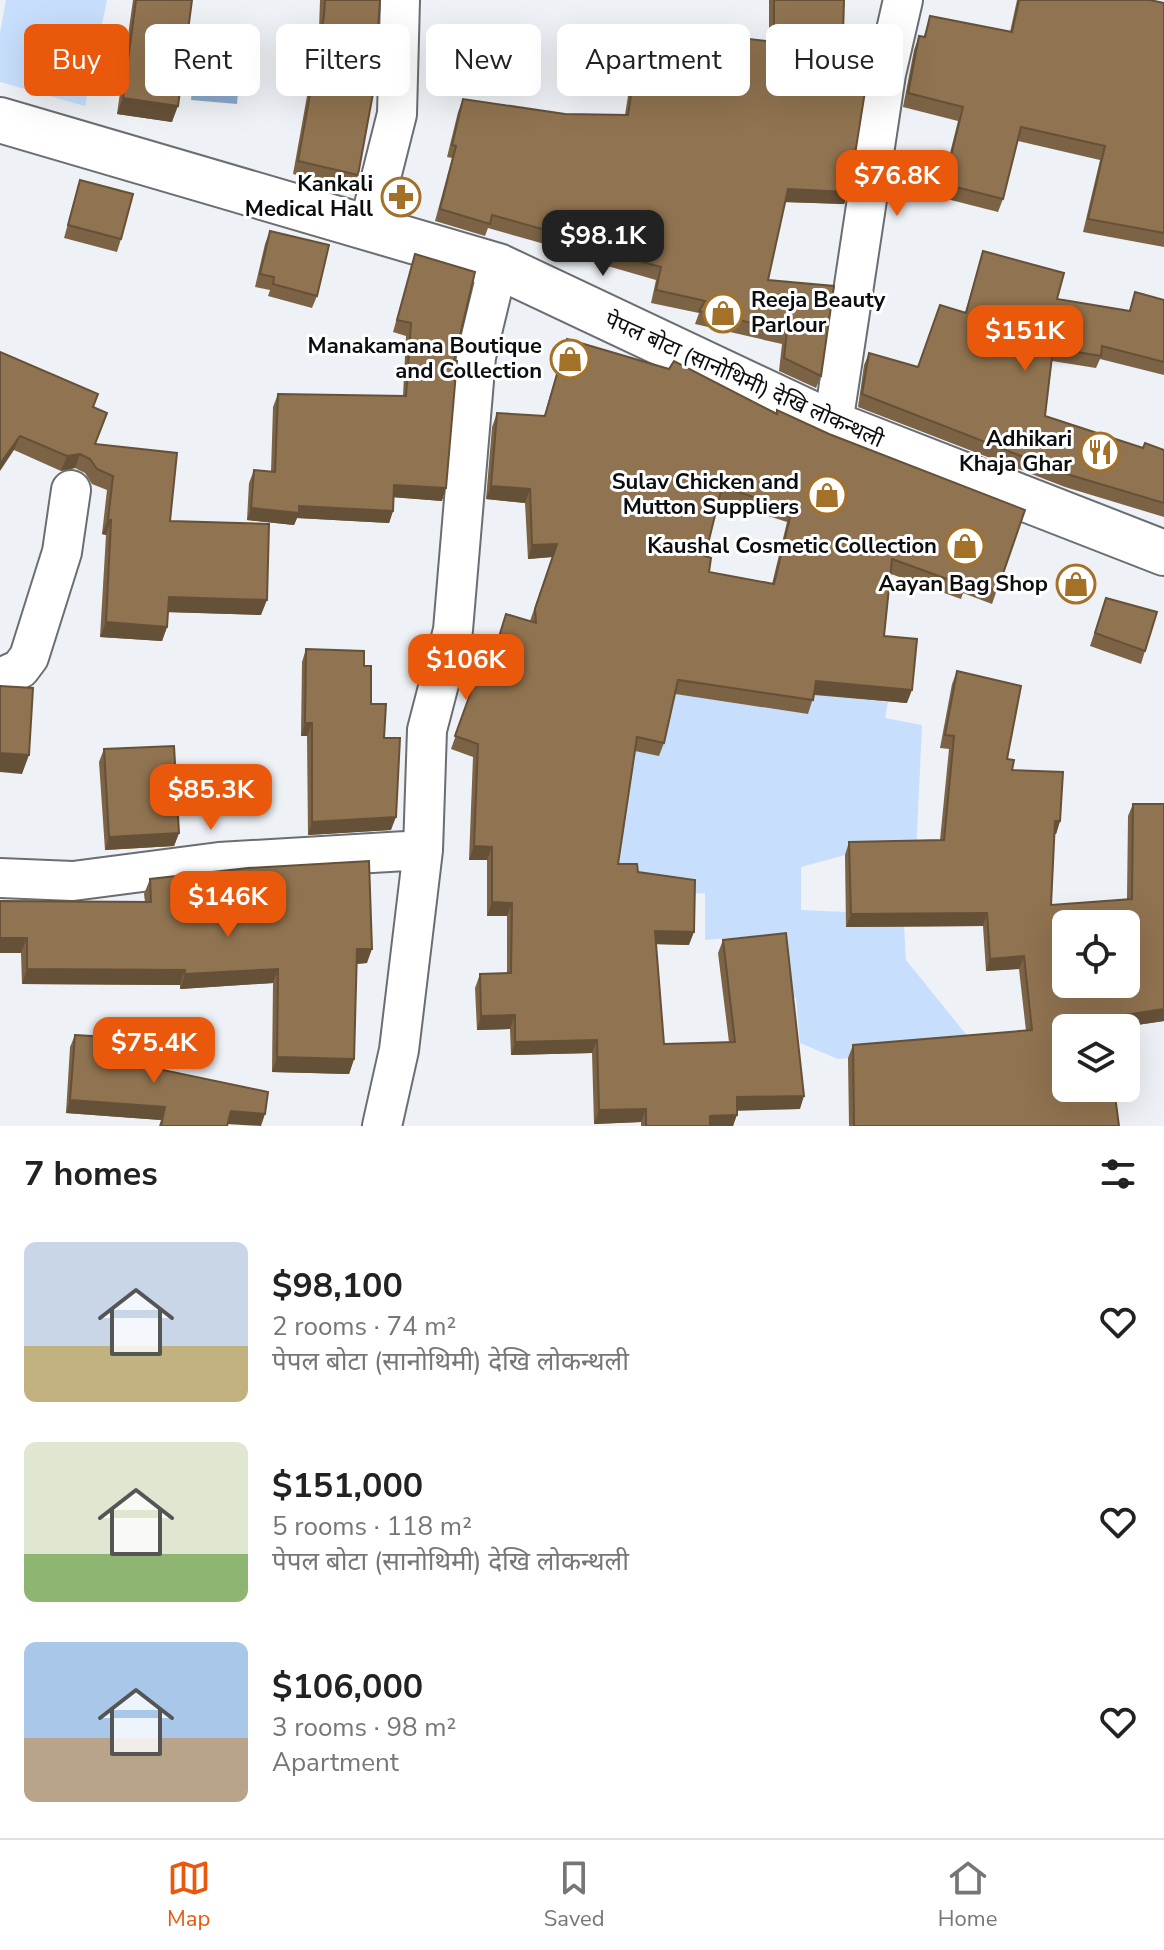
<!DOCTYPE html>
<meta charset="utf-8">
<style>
:root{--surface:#fff;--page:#f2f2f2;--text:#222;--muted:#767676;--line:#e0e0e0;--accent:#ea580c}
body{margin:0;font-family:"Nunito Sans","Noto Sans Devanagari",sans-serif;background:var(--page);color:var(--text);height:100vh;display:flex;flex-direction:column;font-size:30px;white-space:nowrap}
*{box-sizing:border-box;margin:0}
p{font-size:26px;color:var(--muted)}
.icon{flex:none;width:44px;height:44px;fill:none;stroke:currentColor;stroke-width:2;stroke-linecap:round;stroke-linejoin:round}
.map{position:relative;height:1126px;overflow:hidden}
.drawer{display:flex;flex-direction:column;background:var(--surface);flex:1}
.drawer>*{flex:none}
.banner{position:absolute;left:24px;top:24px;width:1116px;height:72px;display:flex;gap:16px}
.controls{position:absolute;left:1052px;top:910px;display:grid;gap:16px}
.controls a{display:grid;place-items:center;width:88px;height:88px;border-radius:12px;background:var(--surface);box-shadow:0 8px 32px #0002;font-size:40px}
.price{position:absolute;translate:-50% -68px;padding:0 18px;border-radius:16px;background:var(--accent);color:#fff;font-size:26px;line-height:52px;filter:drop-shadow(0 2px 4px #0008)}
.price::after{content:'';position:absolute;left:50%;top:48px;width:24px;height:18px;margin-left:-12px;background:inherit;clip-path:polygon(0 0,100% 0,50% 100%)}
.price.on{background:#222;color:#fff}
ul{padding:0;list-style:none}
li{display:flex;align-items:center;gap:24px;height:200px;padding:0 24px}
li span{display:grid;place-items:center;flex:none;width:224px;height:160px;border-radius:12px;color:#555}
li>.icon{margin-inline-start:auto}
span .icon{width:96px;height:96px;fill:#fffc;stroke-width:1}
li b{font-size:34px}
h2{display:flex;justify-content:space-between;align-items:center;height:96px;padding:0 24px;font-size:34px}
.tag{padding:0 28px;border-radius:12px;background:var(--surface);box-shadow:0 8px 32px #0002;font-size:28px;line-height:72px}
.tag.on{background:var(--accent);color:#fff}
.tabs{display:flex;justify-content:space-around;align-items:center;height:112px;border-top:2px solid var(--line);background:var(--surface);font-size:22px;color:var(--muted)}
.tabs a{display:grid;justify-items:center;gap:4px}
.tabs .on{color:var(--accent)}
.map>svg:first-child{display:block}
.green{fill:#c7dffc}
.water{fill:#8ba8cc}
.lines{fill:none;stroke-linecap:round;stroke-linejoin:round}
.street-casing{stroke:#6a6d71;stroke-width:42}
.secondary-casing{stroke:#6a6d71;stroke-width:48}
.street{stroke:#fff;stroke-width:38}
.secondary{stroke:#fff;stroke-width:44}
.wall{fill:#7c6345;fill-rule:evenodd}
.shaded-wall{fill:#655038}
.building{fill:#907350;stroke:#655038;stroke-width:2;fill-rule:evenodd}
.labels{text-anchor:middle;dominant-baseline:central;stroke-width:6;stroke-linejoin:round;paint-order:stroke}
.poi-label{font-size:22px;font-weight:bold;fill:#0b0d0e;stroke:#fff;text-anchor:end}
.street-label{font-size:22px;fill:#0b0d0e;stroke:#fff}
</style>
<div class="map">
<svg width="1164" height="1126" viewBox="0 0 1164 1126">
<rect width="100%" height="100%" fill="#eef1f5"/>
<path class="green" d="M6,0H107L85,106L0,82V33Z
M815,666H855L852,698L888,702L885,718L922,725L916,854L845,855L801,867V910L846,912L847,927L904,926L906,960L977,1048L838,1059L800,1043L796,998L787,992L781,934L705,940V893L690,894L613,877L559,733L675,694L808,714Z"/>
<path class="water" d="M198,27L243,31L237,104L191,100Z"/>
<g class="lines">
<defs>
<path id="street" d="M368,229L397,114L400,0
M833,424L886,74L903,0
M0,678L20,669L29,657L62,552L71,490
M0,878L73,881L219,862L423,850
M382,1126L399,1050L423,850L427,730L453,630L476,357L498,266"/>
<path id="secondary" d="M0,120L498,266L833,424L1164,553"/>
</defs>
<use href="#street" class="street-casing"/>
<use href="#secondary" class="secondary-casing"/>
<use href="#street" class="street"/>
<use href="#secondary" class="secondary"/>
</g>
<path class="wall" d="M133,0H192L172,122L117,114Z
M320,0H380L358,175L354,188L293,174L319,29Z
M769,0H844L843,34L849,192L844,204L785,202L768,280L821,376L816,388L779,371L782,344L695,324L699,313L651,303L656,280L604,265L605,261L488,228L485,236L435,221L452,158L447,157L458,112L463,99L565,114L625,115L636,44L641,31L678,38L680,31L769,42Z
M1017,0H1150L1164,83V247L1083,232L1100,160L1018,141L1003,199L998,212L939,197L958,121L903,107L914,50L919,36H924L930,16L1010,32Z
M80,180L121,239L117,252L64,238Z
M270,231L317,296L312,308L268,296L270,290L255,287L265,244Z
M983,251L1057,299L1129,311L1135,292L1164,300V375L1100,359L1096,368L1052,361L1045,416L1143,448L1164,450V517L1065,487L858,407L864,365L869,353L918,367L965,313Z
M415,254L454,361L442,501L394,497L393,511L389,523L297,518L294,525L247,520L249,483L254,470L271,472L273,407L278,394L403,396L406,336L393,332Z
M567,339L776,414L777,410L829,434L1025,510L992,604L963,593L961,599L891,574L884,636L907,703L814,695L808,714L675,694L664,743L659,756L635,751L618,864L638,872L689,945L656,944L664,1044L729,1042L718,953L723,940L800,1109L737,1110L733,1126H641V1122L594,1124L592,1053L511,1055L510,1029L477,1030L475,988L480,974L507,973V916H487V860H469L473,757L451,749L486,650L493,653L506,614L530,621L552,557L528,559L525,503L486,499L492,427L497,413L544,416ZM718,500L787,522L772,584L709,572L705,556Z
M0,352L94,407L95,444L261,615L168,612L167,627L162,641L100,637L106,535L102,534L107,490L92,484L85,473L75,468L61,471L14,450Z
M1106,598L1145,651L1141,664L1090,646Z
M306,649L364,666L371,704L384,738L391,830L308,835L307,736H301L302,662Z
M957,671L1012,770L1060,821L1056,834H1054L1051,905L1127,899L1128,816L1133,804H1164V1021L1117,1028H1066L1119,1126H849L848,1058L853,1045L1026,1031L1019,969L986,971L983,926L846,927L845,855L849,842L940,840L949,749L940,748L952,684Z
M104,749L179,833L174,846L105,850L99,762Z
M150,879L367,963L357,964L354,1059L349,1074L272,1072L273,983L180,989V985L22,984L21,953H0V901L145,902L144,894Z
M75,1035L139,1065L228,1124L227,1126H159L161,1120L66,1113L70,1047Z"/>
<path class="shaded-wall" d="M123,98L178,106L172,122L117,114Z
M788,189L849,192L844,204L783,202Z
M20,436L14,450L0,471V464Z
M80,454L75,468L61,471L67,456Z
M394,485L446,488L442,501L390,497Z
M491,486L530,489L525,503L486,499Z
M299,506L393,511L389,523L297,518L294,525L247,520L251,508Z
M108,520H111L106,535L102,534Z
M557,544L552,557L528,559L532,545Z
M169,597L267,600L261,615L164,612Z
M106,622L167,627L162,641L100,637Z
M816,681L912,690L907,703L811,694Z
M305,723H312L307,736H301Z
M0,753L29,755L22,774L0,772Z
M396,817L391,830L308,835L312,822Z
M1055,821H1060L1056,834H1050Z
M179,833L174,846L105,850L109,837Z
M474,846L492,847L487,860H469Z
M492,902L512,903L507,916H487Z
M987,913L983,926L846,927L851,914Z
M655,931L694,932L689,945L650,944Z
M0,938H27L21,953H0Z
M357,949H372L367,963L352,964Z
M1024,956L1019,969L986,971L990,959Z
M27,969L185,970L180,985L22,984Z
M278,969L273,983L180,989L185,974Z
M1164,1009V1021L1116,1028H1100L1104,1018Z
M515,1015L510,1029L477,1030L481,1016Z
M597,1040L592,1053L511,1055L515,1042Z
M277,1057L354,1059L349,1074L272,1072Z
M804,1096L800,1109L732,1111L737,1097Z
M70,1100L165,1107L161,1120L66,1113Z
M646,1109L641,1122L594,1124L599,1110Z
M231,1111L265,1114L261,1126L226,1124Z
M737,1115L733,1126H706L710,1116Z"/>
<path class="building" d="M136,0H192L178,106L123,98Z
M325,0H380L374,88L358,175L298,161L324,16Z
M774,0H844L843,34L874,35L849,192L788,189L768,280L834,286L821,376L784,358L787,331L699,311L705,301L656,290L661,267L608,253L610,248L492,215L490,224L440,209L456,146L452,145L463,99L565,114L628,115L641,31L679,38L680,31L774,42Z
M1019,0H1150L1164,3V233L1088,219L1105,146L1021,127L1003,199L944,184L963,107L908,93L919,36L925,37L930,16L1012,32Z
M80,180L133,194L121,239L68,225Z
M270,231L329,245L317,296L273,284L274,277L260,274Z
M983,251L1064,273L1057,299L1130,311L1135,292L1164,300V362L1102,346L1101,356L1053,348L1045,416L1143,448L1145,443L1164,450V503L1070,475L862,394L869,353L918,367L940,305L966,313Z
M415,254L475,272L454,361H457L446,488L394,485L393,511L299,506V513L251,508L254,470L275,472L278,394L406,396L411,323L397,320Z
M567,339L669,369L674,361L777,414V410L829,434L1025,510L997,591L968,580L966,586L892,559L884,636L917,639L912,690L816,681L813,700L678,680L664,743L637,737L618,864H637L638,872L695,880L694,932L655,931L664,1044L735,1042L723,940L786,933L804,1096L737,1097V1115L710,1116V1126H646V1109L599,1110L597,1040L515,1042V1015L481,1016L480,974L511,973L512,903L492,902V847L474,846L478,744L455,736L486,650L494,653L506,614L536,623L535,609L557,544L532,545L530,489L491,486L497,413L545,416ZM722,487L792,509L774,584L709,572L711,558L705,556Z
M0,352L98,394L93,407L107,413L95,444L177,453L170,521L269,524L267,600L169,597L167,627L106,622L111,520H108L113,476L97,469L90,459L80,454L67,456L20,436L0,464Z
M1106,598L1157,612L1145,651L1095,633Z
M306,649L364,651V666H371V704H386L384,738H400L396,817L312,822V723H305Z
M957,671L1021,686L1007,759L1014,760L1012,770L1063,772L1060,821H1055L1051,905L1132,899L1133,804H1164V1009L1104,1018L1105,1028H1066V1088H1114L1119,1126H854L853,1045L1032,1030L1024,956L990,959L987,913L851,914L849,842L944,840L954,736L945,735ZM1066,924H1126V984H1066Z
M0,686L33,688L29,755L0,753Z
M174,746L179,833L109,837L104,749Z
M369,861L372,949H357L354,1059L277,1057L278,969L185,974V970L27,969V938H0V901L151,902L150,879L248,868Z
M75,1035L140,1039L139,1065L268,1092L265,1114L231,1111L227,1126H161L165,1107L70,1100Z"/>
<defs>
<symbol id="pharmacy-ring" viewBox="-11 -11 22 22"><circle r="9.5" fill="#fff" stroke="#a47128" stroke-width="1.5"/><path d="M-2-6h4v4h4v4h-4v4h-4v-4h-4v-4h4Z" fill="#a47128"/></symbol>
<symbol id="shop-ring" viewBox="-11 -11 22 22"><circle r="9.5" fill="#fff" stroke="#a47128" stroke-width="1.5"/><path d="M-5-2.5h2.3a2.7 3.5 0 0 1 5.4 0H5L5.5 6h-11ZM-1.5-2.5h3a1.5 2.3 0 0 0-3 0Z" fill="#a47128"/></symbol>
<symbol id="restaurant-ring" viewBox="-11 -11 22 22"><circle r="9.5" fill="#fff" stroke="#a47128" stroke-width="1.5"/><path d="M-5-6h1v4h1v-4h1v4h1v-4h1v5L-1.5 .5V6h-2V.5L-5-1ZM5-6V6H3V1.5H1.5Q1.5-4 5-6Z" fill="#a47128"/></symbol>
</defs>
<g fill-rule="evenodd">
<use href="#pharmacy-ring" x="379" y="175" width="44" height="44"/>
<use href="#shop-ring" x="701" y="291" width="44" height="44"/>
<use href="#shop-ring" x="548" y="337" width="44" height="44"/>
<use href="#restaurant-ring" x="1078" y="430" width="44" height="44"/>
<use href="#shop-ring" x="805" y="473" width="44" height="44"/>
<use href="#shop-ring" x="943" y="524" width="44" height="44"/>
<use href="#shop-ring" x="1054" y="562" width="44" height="44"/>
</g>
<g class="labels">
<g class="poi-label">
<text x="373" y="184">Kankali<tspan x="373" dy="25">Medical Hall</tspan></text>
<text x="751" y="300" text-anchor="start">Reeja Beauty<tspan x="751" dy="25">Parlour</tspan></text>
<text x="542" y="346">Manakamana Boutique<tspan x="542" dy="25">and Collection</tspan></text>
<text x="1072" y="439">Adhikari<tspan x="1072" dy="25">Khaja Ghar</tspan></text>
<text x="799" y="482">Sulav Chicken and<tspan x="799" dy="25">Mutton Suppliers</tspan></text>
<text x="937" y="546">Kaushal Cosmetic Collection</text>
<text x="1048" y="584">Aayan Bag Shop</text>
</g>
<g class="street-label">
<text transform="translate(744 380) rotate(24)">पेपल बोटा (सानोथिमी) देखि लोकन्थली</text>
</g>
</g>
</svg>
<div class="controls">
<a><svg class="icon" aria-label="locate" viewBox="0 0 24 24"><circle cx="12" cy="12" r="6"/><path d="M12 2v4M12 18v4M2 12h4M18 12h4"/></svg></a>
<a><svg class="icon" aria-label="layers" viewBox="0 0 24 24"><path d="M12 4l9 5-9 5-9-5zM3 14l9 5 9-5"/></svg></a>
</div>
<b class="price" style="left:897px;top:218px">$76.8K</b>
<b class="price on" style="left:603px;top:278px">$98.1K</b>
<b class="price" style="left:1025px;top:373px">$151K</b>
<b class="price" style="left:466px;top:702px">$106K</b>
<b class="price" style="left:211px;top:832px">$85.3K</b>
<b class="price" style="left:228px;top:939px">$146K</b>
<b class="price" style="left:154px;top:1085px">$75.4K</b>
<div class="banner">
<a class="tag on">Buy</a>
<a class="tag">Rent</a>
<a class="tag">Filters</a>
<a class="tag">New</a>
<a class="tag">Apartment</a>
<a class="tag">House</a>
</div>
</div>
<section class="drawer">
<h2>7 homes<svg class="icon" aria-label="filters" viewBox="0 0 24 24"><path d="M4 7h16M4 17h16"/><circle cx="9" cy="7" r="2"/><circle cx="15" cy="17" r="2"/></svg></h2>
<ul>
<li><span style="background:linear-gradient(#c9d6e8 65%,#c2b280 0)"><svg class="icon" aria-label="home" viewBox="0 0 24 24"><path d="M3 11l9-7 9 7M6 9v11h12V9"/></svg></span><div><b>$98,100</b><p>2 rooms · 74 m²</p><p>पेपल बोटा (सानोथिमी) देखि लोकन्थली</p></div><svg class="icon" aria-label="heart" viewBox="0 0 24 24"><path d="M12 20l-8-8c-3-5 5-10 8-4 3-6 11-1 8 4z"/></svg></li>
<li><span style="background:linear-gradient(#dfe7d0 70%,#8fb573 0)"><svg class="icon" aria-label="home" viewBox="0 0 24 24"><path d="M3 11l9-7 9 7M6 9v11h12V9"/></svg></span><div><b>$151,000</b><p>5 rooms · 118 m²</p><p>पेपल बोटा (सानोथिमी) देखि लोकन्थली</p></div><svg class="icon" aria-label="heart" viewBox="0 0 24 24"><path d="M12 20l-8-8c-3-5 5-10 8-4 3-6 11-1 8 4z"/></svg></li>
<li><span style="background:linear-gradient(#a9c7e8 60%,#b9a48a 0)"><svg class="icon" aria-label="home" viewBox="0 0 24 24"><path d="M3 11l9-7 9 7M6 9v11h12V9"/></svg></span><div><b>$106,000</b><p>3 rooms · 98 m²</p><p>Apartment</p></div><svg class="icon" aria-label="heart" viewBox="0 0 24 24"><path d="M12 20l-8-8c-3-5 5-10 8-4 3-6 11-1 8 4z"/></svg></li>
</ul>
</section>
<nav class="tabs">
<a class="on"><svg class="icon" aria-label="map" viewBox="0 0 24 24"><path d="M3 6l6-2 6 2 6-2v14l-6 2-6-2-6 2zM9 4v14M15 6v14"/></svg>Map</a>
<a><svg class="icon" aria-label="saved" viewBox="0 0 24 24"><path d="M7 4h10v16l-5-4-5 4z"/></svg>Saved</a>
<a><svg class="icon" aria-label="home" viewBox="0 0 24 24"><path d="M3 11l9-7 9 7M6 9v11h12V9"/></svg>Home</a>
</nav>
